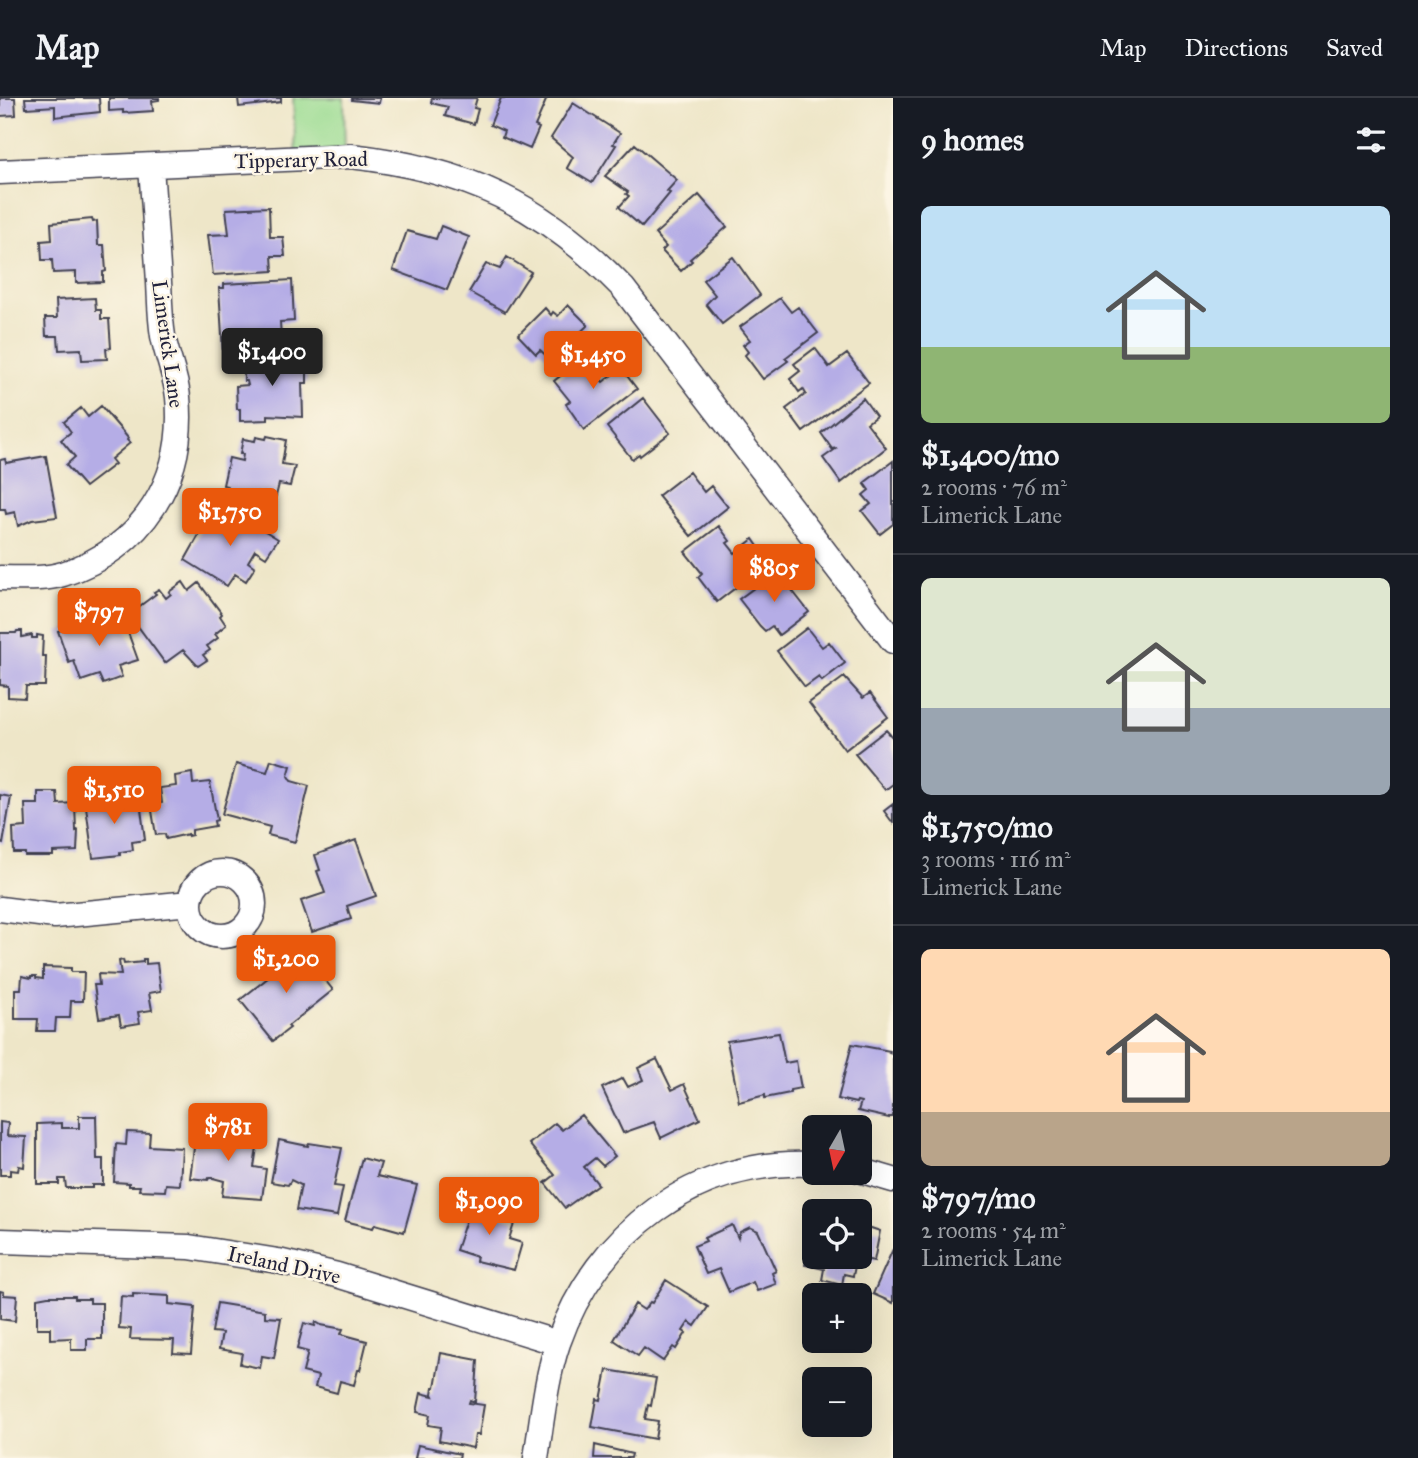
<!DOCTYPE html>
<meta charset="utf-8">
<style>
:root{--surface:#171b24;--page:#20242c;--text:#f1f3f6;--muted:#9ea1a6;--line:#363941;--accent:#ea580c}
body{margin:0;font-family:"IM FELL Great Primer",serif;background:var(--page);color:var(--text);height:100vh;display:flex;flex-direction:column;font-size:26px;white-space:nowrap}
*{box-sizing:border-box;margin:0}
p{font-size:23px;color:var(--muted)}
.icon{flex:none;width:38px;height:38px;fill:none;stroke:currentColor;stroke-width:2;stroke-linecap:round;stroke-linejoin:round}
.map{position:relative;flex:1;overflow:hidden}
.details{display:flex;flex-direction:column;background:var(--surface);width:525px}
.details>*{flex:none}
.needle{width:46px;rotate:189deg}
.fabs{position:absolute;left:802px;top:1017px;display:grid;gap:14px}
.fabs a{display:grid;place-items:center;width:70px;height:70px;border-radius:10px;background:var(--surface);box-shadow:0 7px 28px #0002;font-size:35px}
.price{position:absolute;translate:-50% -60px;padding:0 16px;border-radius:7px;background:var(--accent);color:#fff;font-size:23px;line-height:46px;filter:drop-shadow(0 2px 4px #0008)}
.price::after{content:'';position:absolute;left:50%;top:42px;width:21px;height:16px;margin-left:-10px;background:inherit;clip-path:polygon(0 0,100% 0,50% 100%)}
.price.on{background:#222;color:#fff}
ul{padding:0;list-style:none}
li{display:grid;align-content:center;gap:14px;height:371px;padding:0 28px}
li+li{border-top:2px solid var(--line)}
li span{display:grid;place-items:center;height:217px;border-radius:10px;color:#555}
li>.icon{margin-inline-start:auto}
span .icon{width:126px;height:126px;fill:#fffc;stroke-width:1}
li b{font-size:30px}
h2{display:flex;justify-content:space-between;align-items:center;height:84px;padding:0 28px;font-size:30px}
header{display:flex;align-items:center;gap:42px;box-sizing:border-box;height:98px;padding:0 35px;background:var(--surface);border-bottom:2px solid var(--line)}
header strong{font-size:33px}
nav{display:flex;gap:38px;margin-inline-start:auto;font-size:24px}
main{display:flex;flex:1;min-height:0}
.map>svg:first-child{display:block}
.green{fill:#9adb91;stroke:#5e7e66;stroke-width:2}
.building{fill:#b5ade6}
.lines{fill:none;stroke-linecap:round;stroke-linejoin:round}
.minor-casing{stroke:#413f50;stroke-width:27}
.minor{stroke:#fff;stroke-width:24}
.labels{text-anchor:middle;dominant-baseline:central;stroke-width:5;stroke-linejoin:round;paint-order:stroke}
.street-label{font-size:21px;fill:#22223b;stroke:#fcf5e5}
</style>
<header>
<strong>Map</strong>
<nav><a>Map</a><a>Directions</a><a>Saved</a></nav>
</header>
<main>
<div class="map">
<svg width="893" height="1360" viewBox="0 0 893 1360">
<rect width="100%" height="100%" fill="#fcf5e5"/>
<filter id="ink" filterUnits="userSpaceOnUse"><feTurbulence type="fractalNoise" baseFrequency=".0143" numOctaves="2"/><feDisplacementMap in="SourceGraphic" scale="14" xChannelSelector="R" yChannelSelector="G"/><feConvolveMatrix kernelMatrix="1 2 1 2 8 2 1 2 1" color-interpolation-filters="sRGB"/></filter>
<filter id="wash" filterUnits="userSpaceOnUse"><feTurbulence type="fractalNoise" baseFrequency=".00686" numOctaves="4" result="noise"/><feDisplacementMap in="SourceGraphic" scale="28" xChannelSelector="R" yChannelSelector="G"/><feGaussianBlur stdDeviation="1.57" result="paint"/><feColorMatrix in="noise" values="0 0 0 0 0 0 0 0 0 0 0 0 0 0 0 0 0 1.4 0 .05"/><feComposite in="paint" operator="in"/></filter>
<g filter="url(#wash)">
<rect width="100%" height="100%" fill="#eee6c8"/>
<path class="green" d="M293,0H344L345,59L296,60Z"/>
<g id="blocks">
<path class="building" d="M0,0H15L16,17L0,18Z
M25,0H99L100,14L55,19V8L26,10Z
M109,0H159V2L152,3L153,13L123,15V12L109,13Z
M238,0H281V4L239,9Z
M352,0H380L379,5L352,2Z
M432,0H477L474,10L478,11L474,26L445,18L448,9L431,5Z
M501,0H547L535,28L539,30L530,51L502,39L504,33L490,27Z
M573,5L620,35L613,46L616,47L592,85L567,70L573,59L551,40Z
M635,46L677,82L667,93L670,95L642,129L619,109L629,98L626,96L628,94L605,78Z
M699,97L727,129L690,161L692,163L681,173L662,153L666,149L655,136Z
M269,109L270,139H283L285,158H272L273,173L213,177L208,137L229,136L226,111Z
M92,121L93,124L97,123L98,147H104L106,173L103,174V184L76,185V174L53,175L52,162H42L41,143L52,142L51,125Z
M441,128L469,139L447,192L393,172L407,133L436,141Z
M507,159L531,174L505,214L469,194L486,166L500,171Z
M733,159L760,197L722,226L706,206L715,197L703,182Z
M292,182L294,223L280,224L281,239H265V245L249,246L250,252L223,253L219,190H224V186Z
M95,200L96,212H101V221H109L111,250L106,251L107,261L82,262L81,251L59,252L58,238H46L45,220H57L56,202Z
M780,200L791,214L798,209L818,235L785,260L788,263L763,281L745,257L748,254L743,247L750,242L740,229Z
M568,207L588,227L551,262L540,252L536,256L518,237L545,210L551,217L553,214L558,218Z
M815,250L829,269L847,256L869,285L803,334L786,311L806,296L803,291L799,294L790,281L800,273L794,266Z
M299,254L300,269H307V285H302L303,319L268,317V322L240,323V311H237L236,288L248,287L247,283H244V262L272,261V255Z
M587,257L598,271L593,274L603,284L621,270L637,291L584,332L566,306L570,303L554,283Z
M643,300L670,335L640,358L639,356L632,361L607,329Z
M863,300L876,318L867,325L886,350L841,385L823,360L837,350L832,351L821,335Z
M101,308L128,340L127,342L130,345L111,361L115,366L85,389L66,367L75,359L61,342L71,334L64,324L81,310L88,319Z
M267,338L286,342L282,366L295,368L290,388L279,386L276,398L258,394L255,406L225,400L227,388L223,387L229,360L242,363L243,356H240L243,341L255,343L256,339L266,341Z
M46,358L57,419L32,422L18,428L15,414L6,416L5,411H0V362L5,361L6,365Z
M893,363V426L880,436L862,413L871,406L863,397L869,392L864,385Z
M689,374L704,394L711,388L728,409L691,438L658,398Z
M233,413L278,441L266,459L255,452L248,464L255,469L246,483L235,476L227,488L185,462L203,430L209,434L219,419L227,423Z
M719,428L730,443L727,445L735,455L753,441L769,464L717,504L698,479L702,475L685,454Z
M777,473L809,514L779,537L772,528L765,533L760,528L739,501Z
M183,484L189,493L199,485L222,516L220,518L226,527L215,536L218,540L207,548L210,552L203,557L207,562L198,568L183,552L165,565L129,516L156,496L154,494L159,491L166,500L171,496L169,494Z
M114,515L116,520L122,518L138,562L118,568L122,579L103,586L99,577L81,583L74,563L69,565L58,533Z
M807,530L822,549L829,544L845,565L822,583L819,579L805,589L777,553Z
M17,533H22V539L32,537V540H37V537L43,538L42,558H46L45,588H26L25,600L8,599V588L0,587V535H16Z
M844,579L863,600L870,595L888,619L845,652L809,605Z
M886,632L893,640V686L885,692L855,656Z
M271,662L291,668L288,678L291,683L309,688L295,744L268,737L270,729L222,716L236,666L267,674Z
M192,675L193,686L210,684L217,722L214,723L215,728L192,732V737L188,738V736L166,741L165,736L156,737L151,707L162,705L160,690L176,688L175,678Z
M119,693L121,706L140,703L145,742L132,744L133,752L120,754V757L93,760L86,709L101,707L100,696Z
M38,694H57L58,706L75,705L76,733L78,732L77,753L53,754V758H25V755H14L13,730L26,729L25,706H38Z
M0,697L11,699L3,746L0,745Z
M893,706V725L884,713Z
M356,742L376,798L347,808L351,821L312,834L301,803L325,795L317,773L320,772L315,757Z
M301,852L333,892L288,928L290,930L273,943L240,902L269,879L267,876L291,857L292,859Z
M143,861H146V866L157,865L161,893L149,895L152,912L138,914L140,925L121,928L119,917L99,920L94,887H99L98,876L121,877L119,863L123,862L124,866L143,864Z
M43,869L71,870V874H84L83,903H71L70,920H56L55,933H37L38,921H15V891H21L22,878L31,880V878H36V880L43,881Z
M779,935L785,965L796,963L801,990L790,992V995L765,1000V997L739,1004L727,943Z
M852,946L890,953L889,955L893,956V1019H889V1020L858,1013L861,1004L857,1003L856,1005L838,1001Z
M657,961L672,992L684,986L700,1021L661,1040L654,1024L623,1035L602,990L623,980L628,989L643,982L638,970Z
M581,1017L615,1058L603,1068L595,1060L584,1069L598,1086L565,1110L545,1085L555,1077L529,1046L555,1025L562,1032Z
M79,1018H96L97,1061H103V1087H92V1090H66L65,1081H59V1086H37V1026L62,1025V1030H79Z
M0,1024L8,1025L7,1038L26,1039L24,1069L19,1068L18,1073L10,1072V1077H0Z
M197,1027L219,1030V1038L258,1043L254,1069L266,1071L262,1101L222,1098L224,1083L213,1080H209L208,1082L190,1080Z
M127,1034L150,1035L149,1048L182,1050L180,1087L166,1086L165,1093L139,1092L140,1088H129V1085L114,1084L116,1046L126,1047Z
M279,1042L308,1048L309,1045L342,1050L334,1088L343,1089L337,1118L296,1112L301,1087L291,1082L288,1087L271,1084Z
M362,1060L381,1065L377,1078L417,1087L404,1134L375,1126L373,1130L345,1123Z
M474,1098L491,1103L488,1115L515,1123L509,1141L522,1145L514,1172L476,1163L477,1159L456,1152Z
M859,1126L880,1133L874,1163L859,1160Z
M732,1127L738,1140L740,1134L750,1129L758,1133L776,1173L772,1175L776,1186L757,1193L753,1184L729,1194L719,1171L706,1176L694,1148L706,1143L704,1140Z
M811,1129L814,1130V1158H857L853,1178L844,1176L842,1187L822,1182L824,1171L805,1167Z
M893,1151V1205L873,1196Z
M666,1182L708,1209L695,1228L689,1224L683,1233L686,1235L676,1251L673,1249L663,1263L644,1250L638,1258L614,1242L635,1206L644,1212L650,1204L652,1205Z
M0,1193L4,1194V1197L17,1198L15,1223L0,1221Z
M133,1196L169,1198V1206L195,1209L191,1256L173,1255L174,1242L130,1241L131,1231L119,1230L121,1198L133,1199Z
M48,1198H75V1201H90V1205H102V1241H87V1252H71V1240L50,1241V1230H37V1200Z
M217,1205L265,1213V1219L281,1220L274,1260L262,1258L260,1270L240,1266L242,1255L219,1251L222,1235L212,1234Z
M316,1224L321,1227L343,1231L341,1236L367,1243L360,1272H358L354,1287L340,1283L337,1295L315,1289L318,1278L303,1274L308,1254L297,1251L304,1225L315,1228Z
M441,1255L478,1262L475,1304L470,1302L469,1305L484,1307L479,1337H475L473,1350L439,1343L441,1329L428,1327L430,1317L417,1314L421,1295L433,1298L432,1296L433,1289H435Z
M607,1272L656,1280L651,1308L648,1307L645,1321L658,1323L655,1341L592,1329L597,1301L601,1302Z
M418,1347L460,1356L459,1360H415Z
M595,1347L632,1356L631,1360H594Z"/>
</g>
</g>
<g filter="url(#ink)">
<use href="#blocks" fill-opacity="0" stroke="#413f50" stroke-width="2"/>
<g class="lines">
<defs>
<path id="minor" d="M0,74L351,58C466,71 542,106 623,190L893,543
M0,480C21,480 43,482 63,476C143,450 186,381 178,299C176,278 167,259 163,238C160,220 160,202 159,184C156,145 154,107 151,68
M190 806a32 32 0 1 1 64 0a32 32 0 1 1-64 0Z
M0,811L55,818L190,805
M859,1072L893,1082
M0,1143L189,1149L278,1163L337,1177L558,1245
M536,1360C542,1323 546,1280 558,1245C597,1134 695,1060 814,1066"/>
</defs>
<use href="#minor" class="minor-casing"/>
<use href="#minor" class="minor"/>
</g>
</g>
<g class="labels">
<g class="street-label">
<text transform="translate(301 62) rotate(-1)">Tipperary Road</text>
<text transform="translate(168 246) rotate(82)">Limerick Lane</text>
<text transform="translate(284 1167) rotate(12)">Ireland Drive</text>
</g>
</g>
</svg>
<div class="fabs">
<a><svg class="needle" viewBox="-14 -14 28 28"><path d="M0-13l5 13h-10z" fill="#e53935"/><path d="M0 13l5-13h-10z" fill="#9ea1a6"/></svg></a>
<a><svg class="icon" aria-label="locate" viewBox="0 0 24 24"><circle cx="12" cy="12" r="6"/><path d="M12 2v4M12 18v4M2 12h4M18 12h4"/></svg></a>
<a>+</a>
<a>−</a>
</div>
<b class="price on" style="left:272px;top:290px">$1,400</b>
<b class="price" style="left:593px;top:293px">$1,450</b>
<b class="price" style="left:230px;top:450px">$1,750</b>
<b class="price" style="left:774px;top:506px">$805</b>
<b class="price" style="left:99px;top:550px">$797</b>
<b class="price" style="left:114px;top:728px">$1,510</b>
<b class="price" style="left:286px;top:897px">$1,200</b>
<b class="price" style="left:228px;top:1065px">$781</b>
<b class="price" style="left:489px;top:1139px">$1,090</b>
</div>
<section class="details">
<h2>9 homes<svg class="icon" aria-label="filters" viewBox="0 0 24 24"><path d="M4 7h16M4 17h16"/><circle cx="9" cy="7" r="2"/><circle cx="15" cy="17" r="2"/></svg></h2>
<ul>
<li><span style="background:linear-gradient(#bfe0f5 65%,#8fb573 0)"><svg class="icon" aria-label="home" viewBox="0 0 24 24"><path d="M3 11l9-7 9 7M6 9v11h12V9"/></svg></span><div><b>$1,400/mo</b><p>2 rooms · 76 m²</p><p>Limerick Lane</p></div></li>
<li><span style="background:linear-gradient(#dfe7d0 60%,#9aa5b1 0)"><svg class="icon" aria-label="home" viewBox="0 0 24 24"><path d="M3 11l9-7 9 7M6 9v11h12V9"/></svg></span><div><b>$1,750/mo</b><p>3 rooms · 116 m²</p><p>Limerick Lane</p></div></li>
<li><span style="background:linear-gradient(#ffd9b3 75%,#b9a48a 0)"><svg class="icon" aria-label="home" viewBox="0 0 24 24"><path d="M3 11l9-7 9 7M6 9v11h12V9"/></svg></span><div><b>$797/mo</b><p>2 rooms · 54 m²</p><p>Limerick Lane</p></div></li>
</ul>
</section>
</main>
